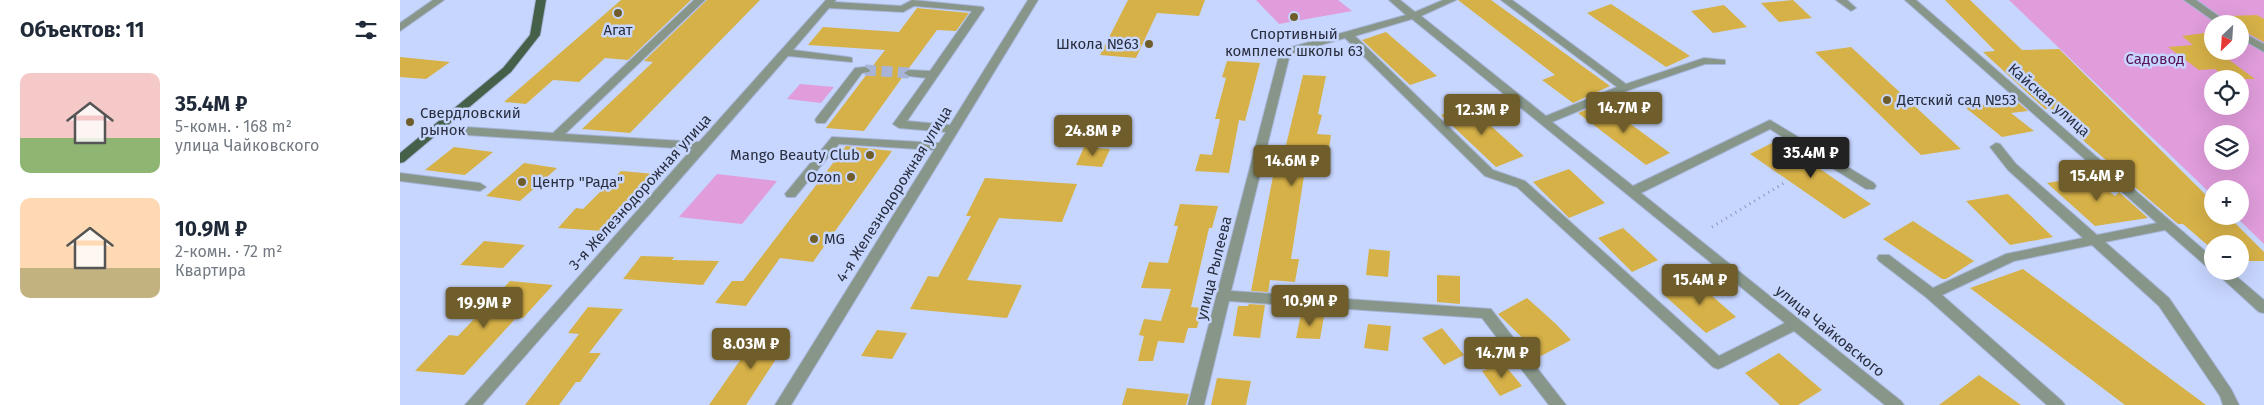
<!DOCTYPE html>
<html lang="ru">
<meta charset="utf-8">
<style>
:root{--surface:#fff;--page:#f6f6f7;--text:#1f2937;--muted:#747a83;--accent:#6f5d2b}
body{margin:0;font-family:"Fira Sans",sans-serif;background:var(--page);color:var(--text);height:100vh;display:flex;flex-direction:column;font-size:19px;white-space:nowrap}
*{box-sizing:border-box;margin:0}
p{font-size:16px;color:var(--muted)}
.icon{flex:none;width:28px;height:28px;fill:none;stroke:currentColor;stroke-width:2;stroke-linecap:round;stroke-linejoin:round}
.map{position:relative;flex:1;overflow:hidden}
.panel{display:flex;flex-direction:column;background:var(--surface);width:400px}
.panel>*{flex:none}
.needle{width:32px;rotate:205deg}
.fabs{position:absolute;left:1804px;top:15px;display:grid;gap:10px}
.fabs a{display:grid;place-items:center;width:45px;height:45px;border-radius:50%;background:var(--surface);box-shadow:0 5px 20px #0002;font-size:25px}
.price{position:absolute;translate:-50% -42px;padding:0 11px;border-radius:5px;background:var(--accent);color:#fff;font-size:16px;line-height:32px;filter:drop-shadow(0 1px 2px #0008)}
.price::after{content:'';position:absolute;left:50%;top:30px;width:15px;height:11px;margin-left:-8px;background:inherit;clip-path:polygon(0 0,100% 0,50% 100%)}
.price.current{background:#222;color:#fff}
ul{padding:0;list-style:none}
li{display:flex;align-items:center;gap:15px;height:125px;padding:0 20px}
li span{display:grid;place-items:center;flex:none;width:140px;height:100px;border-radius:10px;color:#555}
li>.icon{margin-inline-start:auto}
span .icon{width:60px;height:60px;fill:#fffc;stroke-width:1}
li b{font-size:21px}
h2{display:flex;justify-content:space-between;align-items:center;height:60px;padding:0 20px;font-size:21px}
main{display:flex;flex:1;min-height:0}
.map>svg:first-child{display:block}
.green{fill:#e09cdb;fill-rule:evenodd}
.building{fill:#d6b148}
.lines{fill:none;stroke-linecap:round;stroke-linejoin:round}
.minor-tunnel{stroke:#a7b4d8;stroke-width:11;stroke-dasharray:11 5.5;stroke-linecap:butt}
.minor-casing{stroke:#a7b4d8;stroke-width:2}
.major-casing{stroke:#a7b4d8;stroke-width:2}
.path{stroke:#8c97b6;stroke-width:3;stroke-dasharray:1 4.5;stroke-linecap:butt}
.minor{fill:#879689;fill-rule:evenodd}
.major{fill:#446049;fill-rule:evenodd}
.poi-dot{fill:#6f5d2b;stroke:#c7d6fe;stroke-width:2}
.labels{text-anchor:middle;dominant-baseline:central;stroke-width:5;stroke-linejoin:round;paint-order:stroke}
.poi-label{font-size:15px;fill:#292e3e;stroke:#c7d6fe;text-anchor:start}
.park-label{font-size:15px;fill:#581556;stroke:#c7d6fe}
.street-label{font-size:15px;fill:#292e3e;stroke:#c7d6fe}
</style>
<main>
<section class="panel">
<h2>Объектов: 11<svg class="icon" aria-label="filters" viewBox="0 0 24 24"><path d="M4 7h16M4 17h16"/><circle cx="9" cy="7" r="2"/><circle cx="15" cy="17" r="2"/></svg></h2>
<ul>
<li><span style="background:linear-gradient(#f6c9c9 65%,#8fb573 0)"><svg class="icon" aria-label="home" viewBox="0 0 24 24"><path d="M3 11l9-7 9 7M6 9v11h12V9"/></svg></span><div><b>35.4M ₽</b><p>5-комн. · 168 m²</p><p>улица Чайковского</p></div></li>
<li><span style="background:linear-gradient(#ffd9b3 70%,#c2b280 0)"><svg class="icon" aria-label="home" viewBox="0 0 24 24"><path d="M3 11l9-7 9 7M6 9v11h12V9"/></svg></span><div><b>10.9M ₽</b><p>2-комн. · 72 m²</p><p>Квартира</p></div></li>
</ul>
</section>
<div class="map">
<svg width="1864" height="405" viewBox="0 0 1864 405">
<rect width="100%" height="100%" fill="#c7d6fe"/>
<path class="green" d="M851,0H938L952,11L879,24L856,0Z
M1609,0H1864V244L1835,216H1840V189H1812V195ZM1812,24H1840V51H1812ZM1812,79H1840V106H1812ZM1812,134H1840V161H1812Z
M400,84L434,87L421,103L387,99Z
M317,174L377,181L342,224L279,217Z"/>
<path class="building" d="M221,0H291L228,60L205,58L179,82L153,80L126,104L104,102Z
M307,0H360L230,133L182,129L253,62L244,61Z
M728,0H805L799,16L757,13L736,58L700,55Z
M1058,0H1091L1210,86L1173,103L1142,80L1155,75Z
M1393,0L1412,18L1379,22L1361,3Z
M1545,0H1570L1622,50L1659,49L1812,201V216H1828L1864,252V261H1840V244H1812V249L1783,224H1778L1717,172H1720L1686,143L1652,109H1645L1583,52L1595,51Z
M1211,4L1290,56L1266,67L1187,13Z
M1324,5L1347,27L1313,33L1291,11Z
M517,8L569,13L556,31L537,30L509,68L502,72L504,75L464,131L426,128L467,74L471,73V68L485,50L408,45L423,27L499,32Z
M1857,15L1864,19V42L1840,29H1845L1828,16Z
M986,32L1037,76L1010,85L962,40Z
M1812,32V51H1817L1855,79H1828L1815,69L1799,70L1768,47L1793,45L1782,36Z
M1451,47L1561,149L1521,155L1415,52Z
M0,57L50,62L26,79L0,77Z
M827,61L860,63L845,121L839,120L829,173L795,171L800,154L812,155L820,119H815L826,78L822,77Z
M903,75L926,76L918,114L922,115L917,134L931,135L925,177L904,176L891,259H899L895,282L870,280L868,292L851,291L874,171H879L884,145H886Z
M1614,99L1628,111L1611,113L1634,131L1602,137L1566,108Z
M1202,103L1270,153L1246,165L1178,113Z
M1068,105L1124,156L1096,167L1041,115Z
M1378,140L1471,204L1444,219L1350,154Z
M446,146L492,151L413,262L380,258L346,306L315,303L332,281H343Z
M54,147L93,152L65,175L25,170Z
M684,147L710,149L702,167L676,165Z
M124,163L157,168L120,201L86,196Z
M1169,169L1205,203L1169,218L1133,182Z
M221,171L255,174L204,231L158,228L176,208L183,209Z
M1690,176L1715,196L1719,192L1748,218L1695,226L1647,183Z
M585,178L677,184L662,222L599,218L567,280L622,285L607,318L510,309L528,276L538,277L571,216H566Z
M1608,194L1653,237L1610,245L1566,201Z
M780,204L818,206L812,228H809L791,307L802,308L797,328H788L784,343L758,341L753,361H738L744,336L739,335L744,319L761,321L771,289L741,288L749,262L768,263L778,226H774Z
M1513,221L1574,261L1546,279H1542L1483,239Z
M1223,228L1258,260L1232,272L1198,238Z
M84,241L125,245L103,268L60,265Z
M969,249L990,251L988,277L966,275Z
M241,256L274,257L272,260L319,261L303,285L223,279Z
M1623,269L1806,405H1725L1570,288Z
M1037,275L1060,276V304L1037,302Z
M1294,280L1336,317L1306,333L1264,295Z
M110,281L153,285L123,318H116L64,375L15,371L49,335L58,336Z
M1127,298L1156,324L1171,340L1141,356L1098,314Z
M849,304L865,305L860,338L833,336L838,306H848Z
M188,307L223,309L189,353H201L180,382H176L159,405H125L179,334L168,333Z
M901,314L924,316L920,339L896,338Z
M968,324L991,326L988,351L964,348Z
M1042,328L1064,355L1044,365L1022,338Z
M477,330L507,333L492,359L461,356Z
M359,333L391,336L346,405H309Z
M1379,353L1422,390L1398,405H1380L1345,373Z
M1103,363L1122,386L1100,396L1082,371Z
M1579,375L1621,405H1539Z
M817,378L851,381L846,405H811Z
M727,388L737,389L789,394L786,405H722Z"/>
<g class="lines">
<path class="minor-tunnel" d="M465,70L509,73"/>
<defs>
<path id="minor" d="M33,0H44L0,31V23Z
M294,0H305L165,134L299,142L426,0H436L434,2L501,6L512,0L583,7L584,9L507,121L550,125L628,0H638L391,405H375L534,150L439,144L395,197H387L385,194L432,137L539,143L546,132L499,128L493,124L526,78L509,76L504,73L509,70L530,71L572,11L514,6L503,12L429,8L393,50L448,57L452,58V62L388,56L82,405H65L292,149L35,133L29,129L35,125L153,133Z
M989,0H1000L1015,12L1043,0H1056L1021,16L1146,116L1217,87L1101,0H1112L1226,84L1304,58L1325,60V64H1305L1229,90L1152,122L1233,186L1370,120L1474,183L1476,186L1474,189H1466L1370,129L1241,193L1501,401L1504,405H1485L1394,331L1323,367L1318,369L1313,367L1117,187L1085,176L945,38L890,54L831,291L1091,309L1166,405H1149L1082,318L829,301L804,405H788L880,52L881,50L1006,15ZM1012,19L1385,323L1319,356L1125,181L1093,170L955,36Z
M1436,0H1447L1456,8L1451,11Z
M1505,0H1516L1812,257V269L1807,267L1765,230L1705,242L1769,298L1831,389L1839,405H1823L1820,396L1759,306L1692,245L1614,261L1542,295L1662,401L1665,405H1647L1527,298L1479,261L1477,258L1479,255H1489L1533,288L1606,254L1683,238L1608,170L1590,147L1596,143L1600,144L1616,164L1697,235L1757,223Z
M1784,0H1796L1830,24H1818Z
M1840,31L1864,44V52L1840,38Z
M465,67L470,70L469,72L462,73L425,123H417L415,120L417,117L455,68Z
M0,173L80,183L86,187L80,191L0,181Z
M1814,271H1830L1864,300V313L1859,312Z"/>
<path id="major" d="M136,0H146L140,35L111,72L4,162L0,163V153L103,68L130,35Z"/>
</defs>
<use href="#minor" class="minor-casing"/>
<use href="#major" class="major-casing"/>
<path class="path" d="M1312,227L1384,183"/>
<use href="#minor" class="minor"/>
<use href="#major" class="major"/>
</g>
<g class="poi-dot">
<circle cx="218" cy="13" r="5"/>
<circle cx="894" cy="17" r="5"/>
<circle cx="749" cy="44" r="5"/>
<circle cx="1487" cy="100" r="5"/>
<circle cx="10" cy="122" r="5"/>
<circle cx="470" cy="155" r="5"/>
<circle cx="451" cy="177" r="5"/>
<circle cx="122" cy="182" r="5"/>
<circle cx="414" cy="239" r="5"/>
</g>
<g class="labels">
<g class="poi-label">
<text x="218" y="30" text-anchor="middle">Агат</text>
<text x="894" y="34" text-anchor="middle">Спортивный<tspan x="894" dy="17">комплекс школы 63</tspan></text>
<text x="739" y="44" text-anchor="end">Школа №63</text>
<text x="1497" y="100">Детский сад №53</text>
<text x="20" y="113">Свердловский<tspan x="20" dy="17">рынок</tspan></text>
<text x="460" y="155" text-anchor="end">Mango Beauty Club</text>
<text x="441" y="177" text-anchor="end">Ozon</text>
<text x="132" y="182">Центр "Рада"</text>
<text x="424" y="239">MG</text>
</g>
<g class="park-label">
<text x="1755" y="59">Садовод</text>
</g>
<g class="street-label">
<text transform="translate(1649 100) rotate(41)">Кайская улица</text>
<text transform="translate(240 192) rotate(-48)">3-я Железнодорожная улица</text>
<text transform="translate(494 194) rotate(-58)">4-я Железнодорожная улица</text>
<text transform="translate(814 268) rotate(-76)">улица Рылеева</text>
<text transform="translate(1430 331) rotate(39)">улица Чайковского</text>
</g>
</g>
</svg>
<div class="fabs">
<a><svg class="needle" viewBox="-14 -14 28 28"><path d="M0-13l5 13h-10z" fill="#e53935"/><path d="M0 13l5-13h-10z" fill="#747a83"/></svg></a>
<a><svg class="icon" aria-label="locate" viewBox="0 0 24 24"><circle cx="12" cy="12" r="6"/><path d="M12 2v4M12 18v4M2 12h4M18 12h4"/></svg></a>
<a><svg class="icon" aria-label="layers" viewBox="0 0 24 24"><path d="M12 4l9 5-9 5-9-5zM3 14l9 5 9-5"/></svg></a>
<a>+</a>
<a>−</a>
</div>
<b class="price" style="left:1224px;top:134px">14.7M ₽</b>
<b class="price" style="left:1082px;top:136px">12.3M ₽</b>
<b class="price" style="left:693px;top:157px">24.8M ₽</b>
<b class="price current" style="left:1411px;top:179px">35.4M ₽</b>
<b class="price" style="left:892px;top:187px">14.6M ₽</b>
<b class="price" style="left:1697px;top:202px">15.4M ₽</b>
<b class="price" style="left:1300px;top:306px">15.4M ₽</b>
<b class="price" style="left:910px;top:327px">10.9M ₽</b>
<b class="price" style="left:84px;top:329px">19.9M ₽</b>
<b class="price" style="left:351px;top:370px">8.03M ₽</b>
<b class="price" style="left:1102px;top:379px">14.7M ₽</b>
</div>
</main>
